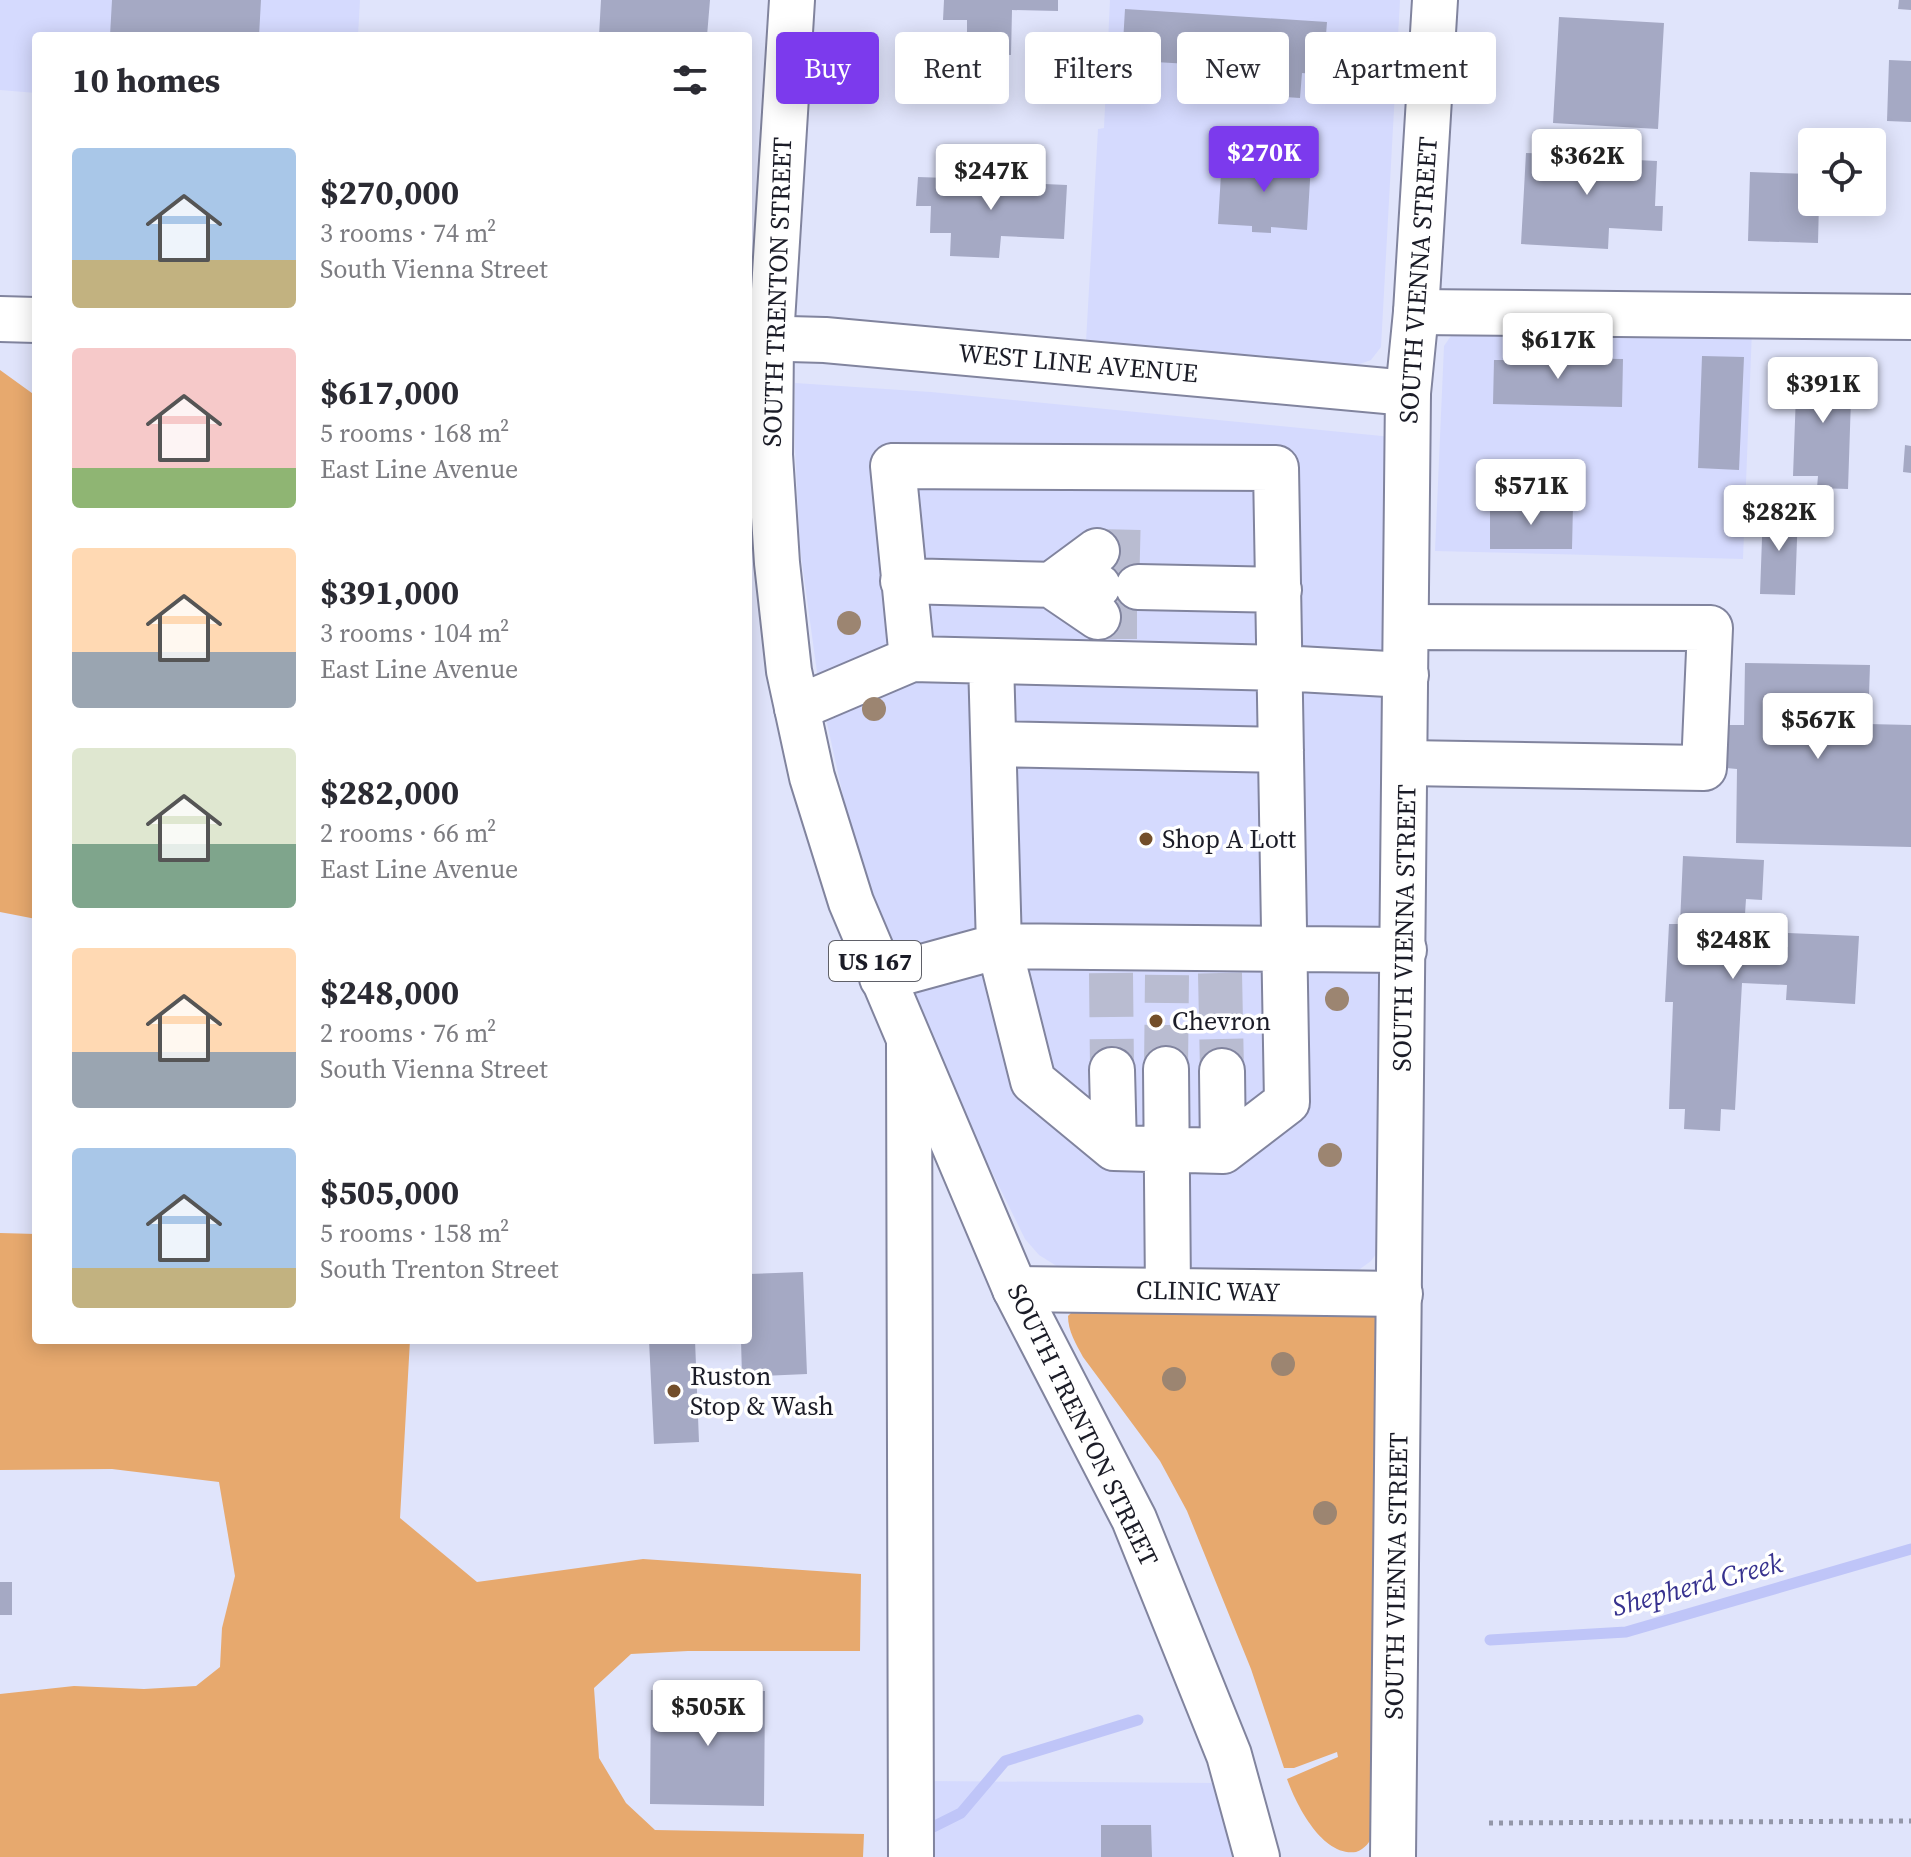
<!DOCTYPE html>
<meta charset="utf-8">
<style>
:root{--surface:#fff;--page:#f7f7f7;--text:#2b2b33;--muted:#7c7c81;--accent:#7c3aed}
body{margin:0;font-family:"Source Serif 4",serif;background:var(--page);color:var(--text);height:100vh;display:flex;flex-direction:column;font-size:30px;white-space:nowrap}
*{box-sizing:border-box;margin:0}
p{font-size:26px;color:var(--muted)}
.icon{flex:none;width:44px;height:44px;fill:none;stroke:currentColor;stroke-width:2;stroke-linecap:round;stroke-linejoin:round}
.map{position:relative;flex:1;overflow:hidden}
.drawer{position:absolute;left:32px;top:32px;width:720px;height:1312px;display:flex;flex-direction:column;background:var(--surface);border-radius:8px;box-shadow:0 4px 20px #0003}
.drawer>*{flex:none}
.hud{position:absolute;left:776px;top:32px;width:760px;height:72px;display:flex;gap:16px}
.tools{position:absolute;left:1798px;top:128px;display:grid;gap:16px}
.tools a{display:grid;place-items:center;width:88px;height:88px;border-radius:8px;background:var(--surface);box-shadow:0 4px 20px #0003;font-size:40px}
.price{position:absolute;translate:-50% -68px;padding:0 18px;border-radius:8px;background:#fff;color:#222;font-size:26px;line-height:52px;filter:drop-shadow(0 2px 4px #0008)}
.price::after{content:'';position:absolute;left:50%;top:48px;width:24px;height:18px;margin-left:-12px;background:inherit;clip-path:polygon(0 0,100% 0,50% 100%)}
.price.active{background:var(--accent);color:#fff}
ul{padding:0;list-style:none}
li{display:flex;align-items:center;gap:24px;height:200px;padding:0 40px}
li span{display:grid;place-items:center;flex:none;width:224px;height:160px;border-radius:8px;color:#555}
li>.icon{margin-inline-start:auto}
span .icon{width:96px;height:96px;fill:#fffc;stroke-width:1}
li b{font-size:34px}
h2{display:flex;justify-content:space-between;align-items:center;height:96px;padding:0 40px;font-size:34px}
.tag{padding:0 28px;border-radius:8px;background:var(--surface);box-shadow:0 4px 20px #0003;font-size:28px;line-height:72px}
.tag.active{background:var(--accent);color:#fff}
.map>svg:first-child{display:block}
.built{fill:#d5dafe}
.green{fill:#e7a96e}
.lines{fill:none;stroke-linecap:round;stroke-linejoin:round}
.stream{stroke:#bfc5f8;stroke-width:11}
.building{fill:#a5a9c4}
.minor-tunnel{stroke:#b9bcd1;stroke-width:44;stroke-dasharray:44 22;stroke-linecap:butt}
.minor-casing{stroke:#81849e;stroke-width:48}
.highway-casing{stroke:#81849e;stroke-width:48}
.path{stroke:#9396a8;stroke-width:5;stroke-dasharray:4 6;stroke-linecap:butt}
.minor{stroke:#fff;stroke-width:44}
.highway{stroke:#fff;stroke-width:44}
.tree{fill:#9c8571}
.poi-dot{fill:#734e2a;stroke:#fff;stroke-width:3}
.labels{text-anchor:middle;dominant-baseline:central;stroke-width:7;stroke-linejoin:round;paint-order:stroke}
.shield{fill:#fff;stroke:#5f6068;stroke-width:2}
.shield-label{font-size:24px;font-weight:bold;fill:#1b1c27}
.street-label{font-size:26px;fill:#1b1c27;stroke:#fff}
.poi-label{font-size:26px;fill:#1b1c27;stroke:#fff;text-anchor:start}
.water-label{font-size:28px;font-style:italic;fill:#37328f;stroke:#fff}
</style>
<div class="map">
<svg width="1911" height="1857" viewBox="0 0 1911 1857">
<rect width="100%" height="100%" fill="#e0e4fb"/>
<path class="built" d="M0,0H360L358,36H36V93L0,90Z
M1110,0H1400L1381,347L1371,360L1357,365L1086,342L1098,129L1104,128Z
M1455,330H1752L1743,559L1435,551L1444,346Z
M795,383L931,392L1392,437L1382,1246L1371,1261L1360,1269L1348,1274L1063,1270L1039,1255L1025,1239L927,1040L881,923L846,809L819,687L800,548L795,448Z
M927,1781L1216,1783L1236,1857H927Z"/>
<path class="green" d="M0,370L36,396V919L0,912Z
M0,1233L36,1234V1340H410L400,1518L477,1582L643,1559L861,1574L860,1651H688L631,1654L594,1688L599,1758L626,1803L655,1830L864,1834L863,1857H0V1694L74,1686L144,1689L196,1686L220,1667L222,1628L235,1576L219,1482L112,1469L0,1470Z
M1082,1311L1374,1315L1380,1318L1373,1834C1370,1842 1365,1849 1356,1852C1322,1857 1296,1804 1287,1779L1338,1757L1337,1752L1294,1768H1284L1251,1669L1187,1511L1160,1461L1083,1357C1076,1344 1068,1331 1068,1316L1072,1312Z"/>
<g class="lines">
<path class="stream" d="M1490,1640L1626,1632L1911,1549
M933,1827L961,1813L1005,1761L1138,1720"/>
</g>
<path class="building" d="M112,0H261L259,36H110Z
M601,0H710L707,36H599Z
M944,0H1058V11L1012,10L1011,55L967,54V20H943Z
M1899,0H1911V10L1898,9Z
M1125,9L1327,22L1324,61L1313,74L1302,73L1300,98L1255,95L1256,68L1122,60Z
M1559,17L1664,23L1658,129L1553,123Z
M1889,60L1911,61V122L1887,121Z
M1556,147L1600,149V156L1608,157L1609,150L1636,151V160L1657,161L1655,206H1663L1662,231L1609,228L1608,249L1521,244L1526,153L1556,154Z
M1222,157L1311,164L1307,230L1271,227V233L1252,232V226L1218,224Z
M1750,172L1812,174V202H1819L1818,243L1748,241Z
M947,173L973,174V181L1067,185L1064,239L1001,236L999,258L950,256L951,233H930L931,206H916L918,177L947,178Z
M1535,351H1558L1557,358L1623,359L1622,407L1493,404L1494,360H1504V356L1534,357Z
M1702,356L1744,357L1739,470L1698,468Z
M1797,366L1852,368L1848,489L1817,488L1818,476H1793Z
M1905,445L1911,446V473L1903,472Z
M1490,505H1573L1572,549H1490Z
M1763,511L1798,512L1795,595L1760,594Z
M1745,663L1870,665L1868,724L1911,725V847L1736,843L1737,769L1726,768L1727,725H1744Z
M1683,856L1764,860L1762,900L1746,899L1743,945L1788,947V933L1859,936L1855,1004L1786,1000L1787,985L1742,983L1735,1110L1721,1109L1720,1131L1684,1129L1685,1109H1669L1673,1002H1665L1669,924H1680Z
M803,1272L807,1374L742,1377L741,1340H748V1274Z
M649,1340H695L699,1442L654,1444Z
M0,1582H12V1615H0Z
M651,1690L765,1691L764,1806L650,1804Z
M1101,1825H1151L1152,1857H1101Z"/>
<g class="lines">
<path class="minor-tunnel" d="M1097,551L1140,552
M1098,617H1137
M1111,973L1112,1070
M1220,973L1222,1071
M1166,1069L1167,975"/>
<defs>
<path id="minor" d="M1416,312L1911,317
M0,319L36,320
M748,338L825,340L1408,393
M1097,551L1051,585L1098,617
M903,581L1098,586
M1138,587L1279,590
M912,659L1280,668L1406,675
M991,661L999,946L1404,950
M797,708L912,659L893,466L1276,468L1287,1102L1223,1151L1114,1148L1033,1081L999,946L882,978
M994,744L1281,750
M1406,763L1704,768L1710,628L1407,627
M909,1043L911,1857
M1166,1069L1168,1291
M1112,1070L1114,1148
M1222,1071L1223,1151
M1015,1289L1400,1294"/>
<path id="highway" d="M792,0L771,338L770,455L777,563L789,671L812,777L851,902L1015,1289L1134,1519L1229,1755L1257,1857
M1393,1857L1408,393L1416,312L1435,0"/>
</defs>
<use href="#minor" class="minor-casing"/>
<use href="#highway" class="highway-casing"/>
<path class="path" d="M1489,1823L1911,1821"/>
<use href="#minor" class="minor"/>
<use href="#highway" class="highway"/>
</g>
<g class="tree">
<circle cx="849" cy="623" r="12"/>
<circle cx="874" cy="709" r="12"/>
<circle cx="1337" cy="999" r="12"/>
<circle cx="1330" cy="1155" r="12"/>
<circle cx="1283" cy="1364" r="12"/>
<circle cx="1174" cy="1379" r="12"/>
<circle cx="1325" cy="1513" r="12"/>
</g>
<g class="poi-dot">
<circle cx="1146" cy="839" r="8"/>
<circle cx="1156" cy="1021" r="8"/>
<circle cx="674" cy="1391" r="8"/>
</g>
<g class="labels">
<rect class="shield" x="829" y="941" width="92" height="40" rx="6"/>
<g class="shield-label">
<text x="875" y="961">US 167</text>
</g>
<g class="street-label">
<text transform="translate(1418 280) rotate(-86)">SOUTH VIENNA STREET</text>
<text transform="translate(777 292) rotate(-88)">SOUTH TRENTON STREET</text>
<text transform="translate(1078 363) rotate(5)">WEST LINE AVENUE</text>
<text transform="translate(1404 928) rotate(-89)">SOUTH VIENNA STREET</text>
<text transform="translate(1208 1291) rotate(1)">CLINIC WAY</text>
<text transform="translate(1083 1425) rotate(64)">SOUTH TRENTON STREET</text>
<text transform="translate(1396 1576) rotate(-89)">SOUTH VIENNA STREET</text>
</g>
<g class="poi-label">
<text x="1162" y="839">Shop A Lott</text>
<text x="1172" y="1021">Chevron</text>
<text x="690" y="1376">Ruston<tspan x="690" dy="30">Stop &amp; Wash</tspan></text>
</g>
<g class="water-label">
<text transform="translate(1697 1584) rotate(-15)">Shepherd Creek</text>
</g>
</g>
</svg>
<div class="tools">
<a><svg class="icon" aria-label="locate" viewBox="0 0 24 24"><circle cx="12" cy="12" r="6"/><path d="M12 2v4M12 18v4M2 12h4M18 12h4"/></svg></a>
</div>
<b class="price active" style="left:1264px;top:194px">$270K</b>
<b class="price" style="left:1587px;top:197px">$362K</b>
<b class="price" style="left:991px;top:212px">$247K</b>
<b class="price" style="left:1558px;top:381px">$617K</b>
<b class="price" style="left:1823px;top:425px">$391K</b>
<b class="price" style="left:1531px;top:527px">$571K</b>
<b class="price" style="left:1779px;top:553px">$282K</b>
<b class="price" style="left:1818px;top:761px">$567K</b>
<b class="price" style="left:1733px;top:981px">$248K</b>
<b class="price" style="left:708px;top:1748px">$505K</b>
<div class="hud">
<a class="tag active">Buy</a>
<a class="tag">Rent</a>
<a class="tag">Filters</a>
<a class="tag">New</a>
<a class="tag">Apartment</a>
</div>
<section class="drawer">
<h2>10 homes<svg class="icon" aria-label="filters" viewBox="0 0 24 24"><path d="M4 7h16M4 17h16"/><circle cx="9" cy="7" r="2"/><circle cx="15" cy="17" r="2"/></svg></h2>
<ul>
<li><span style="background:linear-gradient(#a9c7e8 70%,#c2b280 0)"><svg class="icon" aria-label="home" viewBox="0 0 24 24"><path d="M3 11l9-7 9 7M6 9v11h12V9"/></svg></span><div><b>$270,000</b><p>3 rooms · 74 m²</p><p>South Vienna Street</p></div></li>
<li><span style="background:linear-gradient(#f6c9c9 75%,#8fb573 0)"><svg class="icon" aria-label="home" viewBox="0 0 24 24"><path d="M3 11l9-7 9 7M6 9v11h12V9"/></svg></span><div><b>$617,000</b><p>5 rooms · 168 m²</p><p>East Line Avenue</p></div></li>
<li><span style="background:linear-gradient(#ffd9b3 65%,#9aa5b1 0)"><svg class="icon" aria-label="home" viewBox="0 0 24 24"><path d="M3 11l9-7 9 7M6 9v11h12V9"/></svg></span><div><b>$391,000</b><p>3 rooms · 104 m²</p><p>East Line Avenue</p></div></li>
<li><span style="background:linear-gradient(#dfe7d0 60%,#7fa58c 0)"><svg class="icon" aria-label="home" viewBox="0 0 24 24"><path d="M3 11l9-7 9 7M6 9v11h12V9"/></svg></span><div><b>$282,000</b><p>2 rooms · 66 m²</p><p>East Line Avenue</p></div></li>
<li><span style="background:linear-gradient(#ffd9b3 65%,#9aa5b1 0)"><svg class="icon" aria-label="home" viewBox="0 0 24 24"><path d="M3 11l9-7 9 7M6 9v11h12V9"/></svg></span><div><b>$248,000</b><p>2 rooms · 76 m²</p><p>South Vienna Street</p></div></li>
<li><span style="background:linear-gradient(#a9c7e8 75%,#c2b280 0)"><svg class="icon" aria-label="home" viewBox="0 0 24 24"><path d="M3 11l9-7 9 7M6 9v11h12V9"/></svg></span><div><b>$505,000</b><p>5 rooms · 158 m²</p><p>South Trenton Street</p></div></li>
</ul>
</section>
</div>
